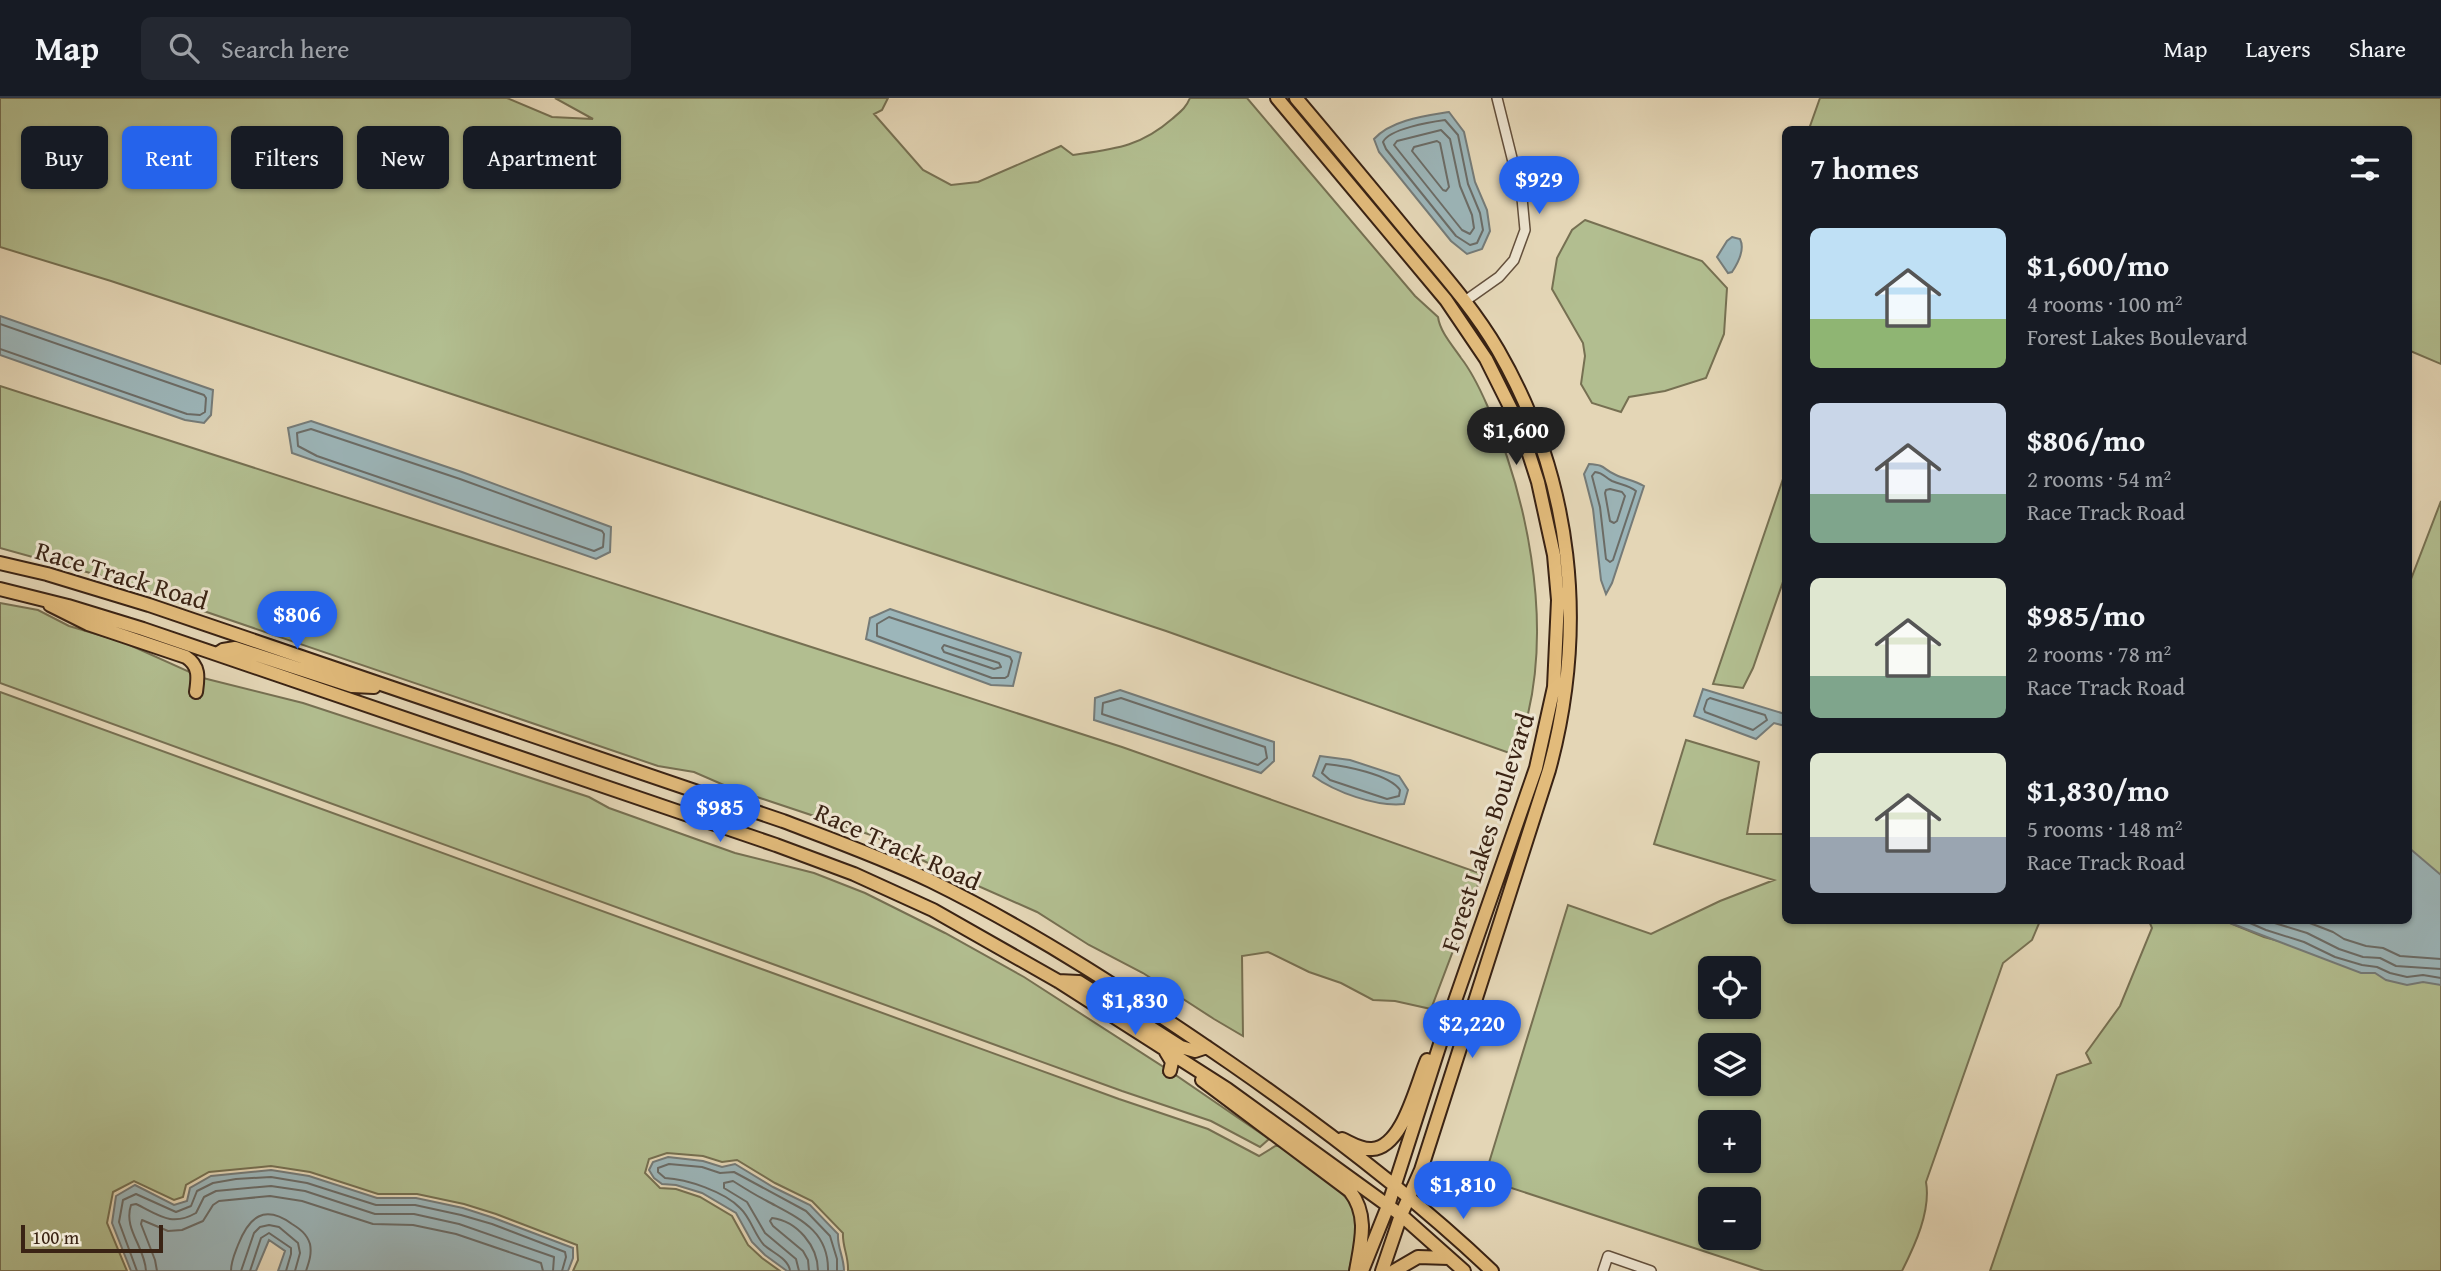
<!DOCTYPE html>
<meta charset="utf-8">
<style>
:root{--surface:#171b24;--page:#242831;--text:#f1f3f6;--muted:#9ea1a6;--line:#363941;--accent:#2563eb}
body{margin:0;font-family:"Gentium Book Plus",serif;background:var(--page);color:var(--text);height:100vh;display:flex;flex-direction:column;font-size:26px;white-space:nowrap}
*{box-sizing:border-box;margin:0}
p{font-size:23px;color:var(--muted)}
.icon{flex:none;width:38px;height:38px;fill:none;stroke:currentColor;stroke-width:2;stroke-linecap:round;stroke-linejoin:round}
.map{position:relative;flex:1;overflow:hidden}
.drawer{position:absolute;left:1782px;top:28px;width:630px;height:798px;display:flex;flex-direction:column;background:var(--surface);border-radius:10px;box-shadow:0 2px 5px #0004}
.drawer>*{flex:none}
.guide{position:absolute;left:21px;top:28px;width:665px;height:63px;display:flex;gap:14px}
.controls{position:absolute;left:1698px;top:858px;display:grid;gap:14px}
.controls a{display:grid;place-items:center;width:63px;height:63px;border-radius:10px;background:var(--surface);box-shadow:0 2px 5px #0004;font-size:35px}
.scale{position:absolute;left:21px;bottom:18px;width:142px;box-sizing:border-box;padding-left:7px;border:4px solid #3a2314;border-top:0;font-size:19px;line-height:24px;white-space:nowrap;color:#3a2314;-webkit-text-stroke:5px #ede4d0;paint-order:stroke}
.price{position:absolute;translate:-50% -60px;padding:0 16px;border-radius:24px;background:var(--accent);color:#fff;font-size:23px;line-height:46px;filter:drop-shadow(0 2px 4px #0008)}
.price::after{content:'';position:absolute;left:50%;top:42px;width:21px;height:16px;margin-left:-10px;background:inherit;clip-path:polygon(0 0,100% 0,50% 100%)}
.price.active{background:#222;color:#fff}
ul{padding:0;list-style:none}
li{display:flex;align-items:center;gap:21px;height:175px;padding:0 28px}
li span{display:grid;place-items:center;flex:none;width:196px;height:140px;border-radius:10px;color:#555}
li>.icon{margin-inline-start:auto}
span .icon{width:84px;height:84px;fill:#fffc;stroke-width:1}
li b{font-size:30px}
h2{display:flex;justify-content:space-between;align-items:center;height:84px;padding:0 28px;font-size:30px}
.chip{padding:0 24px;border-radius:10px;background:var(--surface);box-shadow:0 2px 5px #0004;font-size:24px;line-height:63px}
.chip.active{background:var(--accent);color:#fff}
header{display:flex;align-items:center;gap:42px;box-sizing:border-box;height:98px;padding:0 35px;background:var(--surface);border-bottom:2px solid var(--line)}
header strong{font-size:33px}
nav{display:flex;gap:38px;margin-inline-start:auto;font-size:24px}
.search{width:490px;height:63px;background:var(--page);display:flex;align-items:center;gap:18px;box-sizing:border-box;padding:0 24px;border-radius:10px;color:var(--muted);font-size:26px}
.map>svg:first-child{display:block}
.green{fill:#b2be90;stroke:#767052;stroke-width:2;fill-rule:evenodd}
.water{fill:#9cb6ba;stroke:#757b78;stroke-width:2}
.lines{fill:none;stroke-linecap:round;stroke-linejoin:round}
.shore{stroke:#6b6c67;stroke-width:2}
.minor-casing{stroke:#64503c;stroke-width:12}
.major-casing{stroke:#3a2314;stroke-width:16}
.minor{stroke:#ede4d0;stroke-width:9}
.major{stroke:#e2bb7b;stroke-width:12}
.labels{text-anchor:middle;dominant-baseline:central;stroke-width:6;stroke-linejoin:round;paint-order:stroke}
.street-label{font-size:26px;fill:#3a2314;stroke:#ede4d0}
</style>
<header>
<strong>Map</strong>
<div class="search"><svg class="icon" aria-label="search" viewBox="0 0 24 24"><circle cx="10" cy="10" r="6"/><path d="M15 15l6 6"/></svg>Search here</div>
<nav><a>Map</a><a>Layers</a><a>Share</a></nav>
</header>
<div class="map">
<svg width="2441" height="1173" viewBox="0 0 2441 1173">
<rect width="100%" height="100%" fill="#e4d6b6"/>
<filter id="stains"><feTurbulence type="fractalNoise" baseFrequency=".00286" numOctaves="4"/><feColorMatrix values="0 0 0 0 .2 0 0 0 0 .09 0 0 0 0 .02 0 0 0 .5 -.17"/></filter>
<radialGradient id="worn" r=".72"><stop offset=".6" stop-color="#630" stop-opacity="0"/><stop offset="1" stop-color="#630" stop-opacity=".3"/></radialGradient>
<path class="green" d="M0,0H507L552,19L593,21L555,0H888L882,12L874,16L923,72L951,87L978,84L1061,48L1073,57C1114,51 1140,49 1172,21C1180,14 1186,10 1190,0H1247L1415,198L1438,219C1440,234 1453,248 1461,260C1472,274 1480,291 1487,307C1527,398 1551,518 1528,616C1524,630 1520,643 1515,657L1166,533L111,183L0,149Z
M1820,0H2441V266L2408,252V32L1809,31Z
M1585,122L1702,163L1727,190L1724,236L1706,280L1665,293L1629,299L1621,314L1592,305L1581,286L1585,258L1583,245L1552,191L1557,160L1572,132Z
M0,288L1122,649L1482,776L1431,911L1395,903L1373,902L1341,885L1309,874L1268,854L1242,858L1243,938L1214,921L1143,875L1089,847L1037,814L942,772L874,738L733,691L694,674L658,668L101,478L0,450Z
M1785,375V478L1753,570L1743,590L1713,586Z
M2441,403V1173H1990L2057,977L2091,965L2086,955L2120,908L2152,830L2149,823H2225L2264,839L2286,845L2408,822V489Z
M0,505L38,512L69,528L123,544L192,575L190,598L200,600L203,580L303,605L589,699L609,710L735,755L814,775L865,795L945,835L1024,879L1165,970L1163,975L1172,979L1174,976L1269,1041L1260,1049L1211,1023L1122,993L0,585Z
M0,594L1119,1001L1208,1031L1259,1058L1277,1047C1306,1068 1362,1094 1358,1136C1357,1147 1351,1160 1349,1173H848C849,1159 842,1148 843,1135L812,1103L775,1085L737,1062L722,1064L703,1058L667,1055L649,1061L645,1075L660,1090L676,1091L700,1099L732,1118L748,1147L762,1160L780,1173H573L578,1162L577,1147L496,1116L464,1106L417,1096H378L310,1074L271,1068L209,1074L186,1087L183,1099L174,1102L134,1083L113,1094L107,1125L127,1173H0Z
M1686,642L1759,664L1747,736H1785V822L2040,823L2032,842L2003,865L1926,1084C1931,1113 1915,1147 1902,1173H1764L1484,1081L1568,807L1651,836L1720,803L1774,782L1654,746ZM1710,870H1748V908H1710ZM1710,947H1748V985H1710ZM1710,1024H1748V1062H1710ZM1710,1101H1748V1139H1710Z"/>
<path class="water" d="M1449,14L1464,34L1475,84L1487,112L1490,133L1482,151L1467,156L1451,143L1379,54L1374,41C1391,22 1424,18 1449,14Z
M1732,139L1740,141C1745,151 1738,165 1732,174L1728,175L1717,159L1727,143Z
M0,218L213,292L211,317L204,325L185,322L0,257Z
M311,323L462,374L611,429L610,454L596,461L292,355L288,330Z
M1589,366C1607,367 1602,371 1616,377C1625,381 1635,383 1644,388L1612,485L1606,496L1601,482L1593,411L1584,376Z
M890,511L1021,555L1013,588L991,587L866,541L870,520Z
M1703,591L1785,616V628L1774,625L1756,641L1694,618Z
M1120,592L1274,644V663L1261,675L1094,622L1095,600Z
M1320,658L1350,662L1399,678L1408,692L1404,706C1376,709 1335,694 1313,678Z
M2408,749L2441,777V887L2423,884L2407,887L2386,882L2375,875H2361L2225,823L2408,822Z
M668,1059L703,1063L722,1069L735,1066L773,1089L810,1107L838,1136C837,1149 844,1159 844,1173H787L765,1157L752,1144L736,1115L702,1095L676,1087L662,1086L654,1080L649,1072L653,1064Z
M271,1072L309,1078L377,1100H416L463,1110L494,1120L573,1150V1160L568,1173H278L285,1153L269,1142L256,1173H131L112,1125L116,1098L135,1087L174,1107L187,1103L190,1090L211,1078Z"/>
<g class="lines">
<path class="shore" d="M1445,22L1458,37L1468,86L1480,115L1483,132L1477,145L1470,147L1456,138L1386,51L1383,44C1389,31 1430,24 1445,22Z
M1441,32L1450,41L1460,88L1472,117L1474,130L1470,136L1462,132L1394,47L1397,43Z
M1437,43L1440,45L1449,89L1446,93L1443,92L1412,53L1414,49Z
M0,226L204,297L206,300L205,314L200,317L187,316L0,251
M311,331L460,381L602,433L604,436L603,449L594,453L317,358L298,348L297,335Z
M1595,374C1604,375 1604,379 1612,383C1621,387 1628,387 1636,393L1613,462L1610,464L1606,461L1600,409L1592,378Z
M1610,391L1622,394L1625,398L1617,423L1614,425L1610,423L1605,395L1606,392Z
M889,519L1010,559L1012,563L1008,578L1005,580H992L877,538V526Z
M944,547L999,565L1001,569L994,571L944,554L942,550Z
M1121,600L1265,649L1267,660L1258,667L1102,616L1103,605Z
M1710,600L1765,617L1767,622L1753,632L1705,614L1704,611L1707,602Z
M1326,666C1345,668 1389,676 1400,692L1399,698L1387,701L1330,682L1322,675Z
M2243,822L2266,832L2304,844L2335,859L2362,867L2377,869L2390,875L2407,879L2423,877L2441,880
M2265,822L2307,835L2339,851L2363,859L2380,860L2396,868L2441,871
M2302,822L2333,834L2344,841L2366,848L2383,850L2400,858L2441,861
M137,1173L119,1124L123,1102L136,1096L176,1114L191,1108L197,1093L213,1085L236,1081L271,1079L307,1085L376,1107H415L461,1117L492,1126L565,1154L566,1159L562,1173
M146,1173C145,1149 123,1131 131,1107L136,1106C159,1117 171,1129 196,1115L204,1099L216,1093L271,1088L305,1093L375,1116H414L459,1126L554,1159L553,1173
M157,1173L155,1162L141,1126L142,1122L168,1133L182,1132L203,1123L213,1107L219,1103L270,1098L302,1103L373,1126L413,1127L456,1136L541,1165L543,1173
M231,1173C231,1163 235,1155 238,1147C249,1119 264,1106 292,1126C300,1131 307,1136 310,1146C312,1156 309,1164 306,1173
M241,1173L254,1135L260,1129L269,1127L279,1129L298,1145L300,1155L295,1173
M250,1173L261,1140L269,1135L291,1150V1156L286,1173
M790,1173C789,1161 773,1155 764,1147C754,1136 751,1120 740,1110C725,1094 687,1081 665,1080L658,1074V1070L669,1066L702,1069L720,1075L734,1074L806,1113L830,1138L837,1161V1173
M799,1173L796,1161L765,1135L747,1104L724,1090V1085L733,1083C744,1090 755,1097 767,1103C798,1120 829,1132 828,1173
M809,1173L808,1162L803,1153L773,1128L770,1123L772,1120C797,1123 818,1148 818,1173"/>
<defs>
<path id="minor" d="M1465,203L1499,179L1514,162L1525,132L1522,100L1497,0
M1603,1173L1608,1158L1651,1173"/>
<path id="major" d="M1277,0L1446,202L1486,261L1521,331L1538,384L1554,457L1558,502L1554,589L1536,670L1441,943L1388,1108L1362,1173
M1296,0C1335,46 1373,92 1411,138C1442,175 1474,211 1498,252C1573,382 1588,528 1549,672L1421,1072L1401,1117L1382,1173
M0,465L47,476L149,507L783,723C833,742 883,760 931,783C1035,834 1134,899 1230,965C1321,1028 1412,1097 1492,1173
M0,491L68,508L143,531L776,747L854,776L933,812L1058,883L1227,991L1401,1117L1464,1173
M50,507L88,526L186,559C200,568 198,580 196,594
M217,556L223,552L235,550L352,588L374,589
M1058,883L1079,884L1181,949L1195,953L1207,949
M1166,954L1172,964L1170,973
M1202,982L1350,1093C1369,1118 1361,1144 1356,1173
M1342,1041C1351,1045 1361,1052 1372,1051C1403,1049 1416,987 1427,962
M1394,1173L1418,1159L1449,1160"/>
</defs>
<use href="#minor" class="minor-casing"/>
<use href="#major" class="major-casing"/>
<use href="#minor" class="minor"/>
<use href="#major" class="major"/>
</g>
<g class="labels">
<g class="street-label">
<text transform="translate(122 477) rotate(17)">Race Track Road</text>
<text transform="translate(1487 734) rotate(-72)">Forest Lakes Boulevard</text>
<text transform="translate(898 748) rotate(24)">Race Track Road</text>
</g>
</g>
<rect width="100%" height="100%" filter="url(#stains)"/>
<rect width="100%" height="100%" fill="url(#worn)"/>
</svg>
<div class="controls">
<a><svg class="icon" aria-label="locate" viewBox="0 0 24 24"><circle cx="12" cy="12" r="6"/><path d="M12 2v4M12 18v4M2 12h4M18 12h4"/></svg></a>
<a><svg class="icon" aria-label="layers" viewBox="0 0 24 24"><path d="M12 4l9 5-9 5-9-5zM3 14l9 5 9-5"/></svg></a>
<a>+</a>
<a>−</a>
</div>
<div class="scale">100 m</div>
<b class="price" style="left:1539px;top:118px">$929</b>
<b class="price active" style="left:1516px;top:369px">$1,600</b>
<b class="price" style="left:297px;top:553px">$806</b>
<b class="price" style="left:720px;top:746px">$985</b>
<b class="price" style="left:1135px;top:939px">$1,830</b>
<b class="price" style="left:1472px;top:962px">$2,220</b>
<b class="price" style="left:1463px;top:1123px">$1,810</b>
<div class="guide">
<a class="chip">Buy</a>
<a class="chip active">Rent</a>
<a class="chip">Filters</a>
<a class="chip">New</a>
<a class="chip">Apartment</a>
</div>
<section class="drawer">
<h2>7 homes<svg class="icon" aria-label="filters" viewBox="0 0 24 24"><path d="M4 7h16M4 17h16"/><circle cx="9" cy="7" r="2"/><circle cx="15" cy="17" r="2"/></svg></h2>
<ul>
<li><span style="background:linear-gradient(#bfe0f5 65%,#8fb573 0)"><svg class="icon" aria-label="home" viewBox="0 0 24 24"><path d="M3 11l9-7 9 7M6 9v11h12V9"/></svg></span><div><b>$1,600/mo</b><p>4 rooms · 100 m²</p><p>Forest Lakes Boulevard</p></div></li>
<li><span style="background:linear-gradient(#c9d6e8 65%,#7fa58c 0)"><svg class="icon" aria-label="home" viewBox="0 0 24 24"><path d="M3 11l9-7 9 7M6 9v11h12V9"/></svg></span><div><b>$806/mo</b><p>2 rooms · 54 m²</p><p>Race Track Road</p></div></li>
<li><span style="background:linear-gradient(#dfe7d0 70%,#7fa58c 0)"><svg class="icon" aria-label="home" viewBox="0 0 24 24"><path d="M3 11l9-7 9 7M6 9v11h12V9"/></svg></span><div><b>$985/mo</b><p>2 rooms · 78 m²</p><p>Race Track Road</p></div></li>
<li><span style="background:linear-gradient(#dfe7d0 60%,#9aa5b1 0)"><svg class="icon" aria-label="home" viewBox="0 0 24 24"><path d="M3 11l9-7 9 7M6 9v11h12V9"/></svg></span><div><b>$1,830/mo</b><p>5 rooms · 148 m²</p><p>Race Track Road</p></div></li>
</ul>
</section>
</div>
